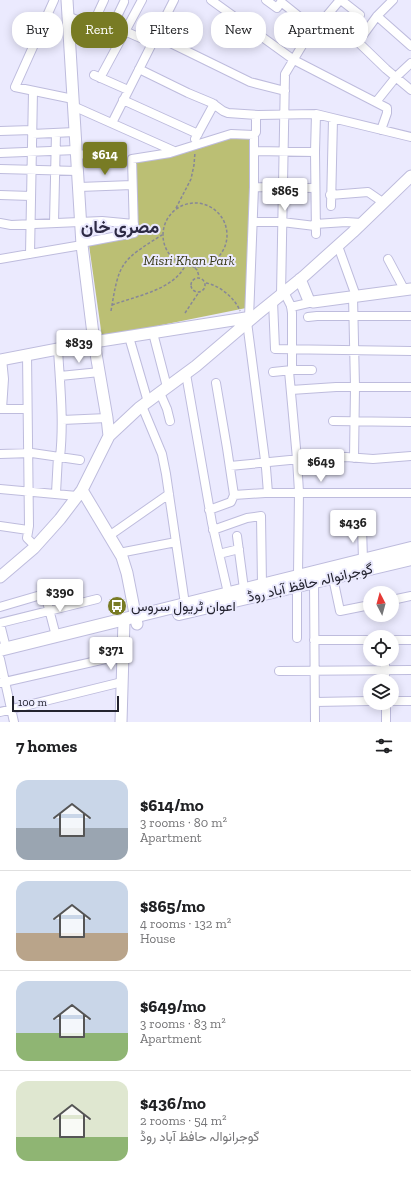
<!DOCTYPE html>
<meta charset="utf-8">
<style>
:root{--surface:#fff;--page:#f6f6f6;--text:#202124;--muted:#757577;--line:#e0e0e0;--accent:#787b24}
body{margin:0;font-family:"Zilla Slab",Vazirmatn,serif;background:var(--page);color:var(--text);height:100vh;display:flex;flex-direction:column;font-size:15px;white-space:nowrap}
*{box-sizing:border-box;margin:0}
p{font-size:13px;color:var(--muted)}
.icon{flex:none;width:22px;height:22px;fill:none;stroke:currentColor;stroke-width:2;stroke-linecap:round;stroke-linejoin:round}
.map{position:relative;height:722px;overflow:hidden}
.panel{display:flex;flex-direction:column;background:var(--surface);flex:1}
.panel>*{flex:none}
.hud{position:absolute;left:12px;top:12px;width:387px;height:36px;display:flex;gap:8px}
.needle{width:26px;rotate:354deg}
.fabs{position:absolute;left:363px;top:586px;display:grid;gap:8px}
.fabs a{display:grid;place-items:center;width:36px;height:36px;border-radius:50%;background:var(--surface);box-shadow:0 2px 10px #0003;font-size:20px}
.scale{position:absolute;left:12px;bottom:10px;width:107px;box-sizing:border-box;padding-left:4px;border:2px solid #23232f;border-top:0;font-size:11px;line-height:14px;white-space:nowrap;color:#23232f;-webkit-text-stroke:3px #ebeafe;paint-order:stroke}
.price{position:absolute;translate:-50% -34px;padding:0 9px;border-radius:4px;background:#fff;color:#222;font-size:13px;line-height:26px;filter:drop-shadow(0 1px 2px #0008)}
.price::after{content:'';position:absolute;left:50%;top:24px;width:12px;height:9px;margin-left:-6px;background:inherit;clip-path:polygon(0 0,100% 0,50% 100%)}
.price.current{background:var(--accent);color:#fff}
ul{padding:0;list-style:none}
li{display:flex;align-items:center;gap:12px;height:100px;padding:0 16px}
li+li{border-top:1px solid var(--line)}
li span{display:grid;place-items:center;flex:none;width:112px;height:80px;border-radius:12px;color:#555}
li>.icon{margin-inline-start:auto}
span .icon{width:48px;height:48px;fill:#fffc;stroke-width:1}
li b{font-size:17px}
h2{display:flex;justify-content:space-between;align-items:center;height:48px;padding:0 16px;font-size:17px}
.pill{padding:0 14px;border-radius:16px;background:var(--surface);box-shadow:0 2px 10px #0003;font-size:14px;line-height:36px}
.pill.current{background:var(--accent);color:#fff}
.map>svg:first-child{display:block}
.green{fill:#bbbf74}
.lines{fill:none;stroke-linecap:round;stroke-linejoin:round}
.street-casing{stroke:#bebcdd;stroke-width:10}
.secondary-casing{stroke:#bebcdd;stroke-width:13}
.primary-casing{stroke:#bebcdd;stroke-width:14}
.path{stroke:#878797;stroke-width:1.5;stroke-dasharray:3 2;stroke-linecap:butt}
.street{stroke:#fff;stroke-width:8}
.secondary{stroke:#fff;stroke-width:11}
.primary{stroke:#fff;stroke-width:12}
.labels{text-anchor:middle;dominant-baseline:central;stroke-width:4;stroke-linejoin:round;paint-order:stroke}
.park-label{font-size:14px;font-style:italic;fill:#383916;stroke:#ebeafe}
.street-label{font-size:14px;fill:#23232f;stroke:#ebeafe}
.poi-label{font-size:14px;fill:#23232f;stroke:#ebeafe;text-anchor:start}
.district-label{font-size:18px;font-weight:bold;fill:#2d2a44;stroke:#ebeafe}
</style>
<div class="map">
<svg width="411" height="722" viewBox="0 0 411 722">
<rect width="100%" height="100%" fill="#ebeafe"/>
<path class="green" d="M251,137L246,308L102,337L89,245L136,235L135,161L227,138Z"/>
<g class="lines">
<defs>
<path id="street" d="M54,0L15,87L73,99
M211,0L294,60L387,108V113L381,130
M266,0L277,8L281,2L316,30L336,43L358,42L386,69L411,90
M341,0L360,15
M67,16L109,33L124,2
M377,16L411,46
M92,26L104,0
M113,26L152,43
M156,36L250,82L285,91
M358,42L377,16L393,0
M139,69L188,93L212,103L223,111L228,113L258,115L316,114L411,137
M94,75L128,90
M100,78L142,0
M123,100L198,134
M376,102L396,77L411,63
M73,106L174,151
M112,123L174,0
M0,131L32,130
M32,134L75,132
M195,139L214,104
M254,151L315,152
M0,153L76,150
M76,155L101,153
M0,169L78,171
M79,187L132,185
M254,187L315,188
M0,195L31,196
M330,195L368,192L384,203
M331,206L333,119
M253,222H282L315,226
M0,223L11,225L102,221L134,224
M54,223L56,133
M315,224L346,222L362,223
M316,234L315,152L316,114
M81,243L134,233L132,159L170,153L231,134L254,135
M338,246L356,296
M30,254L33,91
M0,259L82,245
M388,259L404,289
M284,292L291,306L292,313V370
M281,295L285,74L303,44L340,0
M353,296L355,387L354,458
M273,301L275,349L411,351
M291,307L313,302
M308,317L317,316H411
M249,318L254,187V135L256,132V115
M247,322L266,468L268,493
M153,333L167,387
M129,337L148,402
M58,349C60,385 64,421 60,457
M27,354L29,526L27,538L36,547
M2,359L4,379L2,409
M289,371L297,459L299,492L298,575
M273,372L292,370H312
M186,374L212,523L228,593
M60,376L100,372
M291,390L336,387H411
M160,393L167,409L170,421
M142,406L162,454L166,474L185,604
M0,409H27
M62,420L107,418
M333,421L411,422
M0,454L32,453L80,460
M230,466L300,459L346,457L373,459L411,456
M0,489L77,496
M56,493L58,456
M234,495L265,493H411
M209,510L231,502L234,495L227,448L216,383
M0,526L28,530
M362,527L363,560
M213,530L247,518L261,516L262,585
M109,536L169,494
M237,536L244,589
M119,553L176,542
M219,554L239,549
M333,578L340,611L370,605
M314,582L315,722
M297,586V638
M45,594L56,636
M392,600L411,596
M0,607L51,592
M0,623L97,599
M0,624L6,648
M314,640H370
M392,640H411
M0,659L14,722
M385,659V681
M279,671L411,670
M0,683L123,655
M392,701H411
M315,702L370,701
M386,703V722
M0,712L122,682"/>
<path id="secondary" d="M67,0L82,245L94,342L107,418L109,436
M300,279L309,301L313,302L411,289
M0,360L94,342L252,317
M82,490L122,557L127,573L137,624
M0,577L34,548L60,519L82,490L109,436L139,408L196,366L256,315L303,277L353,232L411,176
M121,722L124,620"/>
<path id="primary" d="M179,614L411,559
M0,650L411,548"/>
</defs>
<use href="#street" class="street-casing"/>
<use href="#secondary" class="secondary-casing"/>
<use href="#primary" class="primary-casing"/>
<path class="path" d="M163 235a32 32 0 1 1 64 0a32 32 0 1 1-64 0Z
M176,208L191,179L194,165L195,152
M195,268L197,270L199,276
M191 285a7 7 0 1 1 14 0a7 7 0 1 1-14 0Z
M206,283C219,285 235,298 240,311
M112,305C136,296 173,290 185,266
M111,311C119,263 120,261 162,235
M185,313L199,292"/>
<use href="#street" class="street"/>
<use href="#secondary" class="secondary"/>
<use href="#primary" class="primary"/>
</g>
<defs>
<symbol id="bus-disc" viewBox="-11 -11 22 22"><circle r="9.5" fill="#787b24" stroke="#ebeafe"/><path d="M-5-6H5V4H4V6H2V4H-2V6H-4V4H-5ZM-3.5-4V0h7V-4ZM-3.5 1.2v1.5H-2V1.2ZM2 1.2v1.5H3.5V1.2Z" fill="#fff"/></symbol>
</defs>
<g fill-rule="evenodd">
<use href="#bus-disc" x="106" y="595" width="22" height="22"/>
</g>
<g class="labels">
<g class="park-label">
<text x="189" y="260">Misri Khan Park</text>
</g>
<g class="street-label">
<text transform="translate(310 583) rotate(-13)">گوجرانوالہ حافظ آباد روڈ</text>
</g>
<g class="poi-label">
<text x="131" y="606">اعوان ٹریول سروس</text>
</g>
<g class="district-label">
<text x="120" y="227">مصری خان</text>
</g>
</g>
</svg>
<div class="fabs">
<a><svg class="needle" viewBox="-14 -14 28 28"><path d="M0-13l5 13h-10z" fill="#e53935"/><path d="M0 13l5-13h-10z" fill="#757577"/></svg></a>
<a><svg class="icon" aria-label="locate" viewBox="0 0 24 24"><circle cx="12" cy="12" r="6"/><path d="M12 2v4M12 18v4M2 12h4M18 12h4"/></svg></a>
<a><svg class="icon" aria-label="layers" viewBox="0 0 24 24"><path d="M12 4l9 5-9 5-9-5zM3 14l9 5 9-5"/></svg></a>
</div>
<div class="scale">100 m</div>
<b class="price current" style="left:105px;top:176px">$614</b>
<b class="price" style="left:285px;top:212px">$865</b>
<b class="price" style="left:79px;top:364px">$839</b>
<b class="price" style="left:321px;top:483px">$649</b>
<b class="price" style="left:353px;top:544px">$436</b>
<b class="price" style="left:60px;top:613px">$390</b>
<b class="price" style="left:111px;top:671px">$371</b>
<div class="hud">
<a class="pill">Buy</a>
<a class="pill current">Rent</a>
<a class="pill">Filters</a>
<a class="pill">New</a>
<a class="pill">Apartment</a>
</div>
</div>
<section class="panel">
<h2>7 homes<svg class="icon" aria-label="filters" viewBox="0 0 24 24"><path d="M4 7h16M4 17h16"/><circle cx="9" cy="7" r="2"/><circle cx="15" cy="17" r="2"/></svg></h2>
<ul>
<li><span style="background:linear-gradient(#c9d6e8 60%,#9aa5b1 0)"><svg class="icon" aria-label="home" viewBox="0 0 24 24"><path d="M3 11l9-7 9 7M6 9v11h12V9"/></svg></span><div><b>$614/mo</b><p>3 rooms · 80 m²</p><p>Apartment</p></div></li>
<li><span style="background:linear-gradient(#c9d6e8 65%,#b9a48a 0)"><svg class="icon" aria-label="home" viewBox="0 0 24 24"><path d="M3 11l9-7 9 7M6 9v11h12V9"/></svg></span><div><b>$865/mo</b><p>4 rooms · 132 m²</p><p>House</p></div></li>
<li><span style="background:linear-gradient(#c9d6e8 65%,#8fb573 0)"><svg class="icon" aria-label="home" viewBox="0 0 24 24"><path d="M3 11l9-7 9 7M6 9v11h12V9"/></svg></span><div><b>$649/mo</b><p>3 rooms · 83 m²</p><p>Apartment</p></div></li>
<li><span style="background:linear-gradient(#dfe7d0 70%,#8fb573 0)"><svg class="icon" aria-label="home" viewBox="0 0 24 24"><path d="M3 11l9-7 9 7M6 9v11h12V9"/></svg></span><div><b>$436/mo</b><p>2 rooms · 54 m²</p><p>گوجرانوالہ حافظ آباد روڈ</p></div></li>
</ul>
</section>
